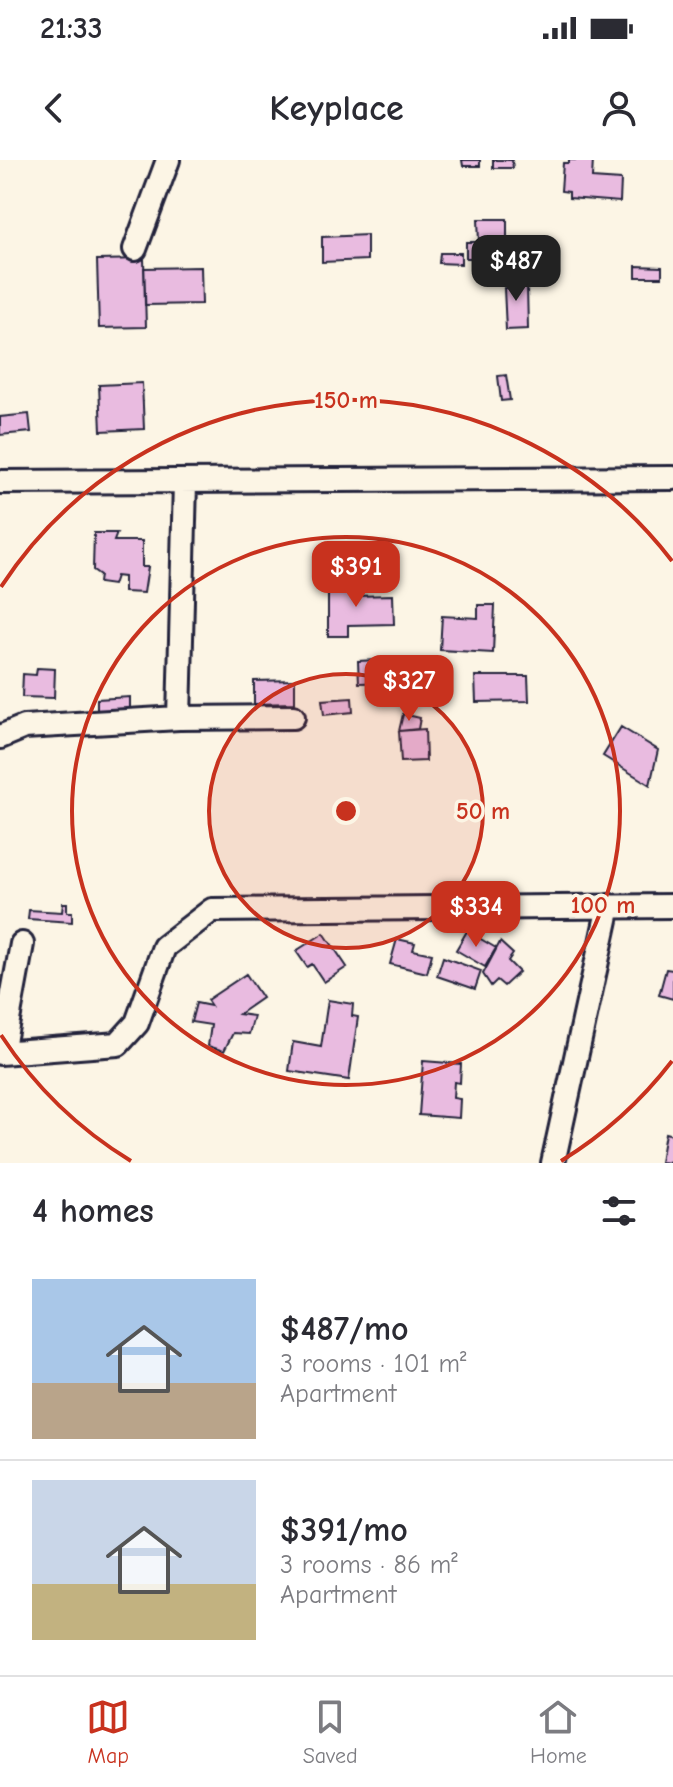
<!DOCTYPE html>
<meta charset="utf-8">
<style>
:root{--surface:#fff;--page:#f7f7f7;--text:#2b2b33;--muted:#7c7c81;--line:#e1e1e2;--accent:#c8321e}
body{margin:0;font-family:"Comic Neue",sans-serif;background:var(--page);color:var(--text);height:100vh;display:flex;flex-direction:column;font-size:30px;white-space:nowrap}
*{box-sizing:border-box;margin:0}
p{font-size:26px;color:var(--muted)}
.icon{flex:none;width:44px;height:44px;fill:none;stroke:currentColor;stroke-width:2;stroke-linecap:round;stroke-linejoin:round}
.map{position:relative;height:1003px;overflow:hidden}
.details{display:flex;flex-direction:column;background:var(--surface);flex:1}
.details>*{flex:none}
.price{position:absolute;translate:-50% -68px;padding:0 18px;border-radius:16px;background:var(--accent);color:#fff;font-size:26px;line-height:52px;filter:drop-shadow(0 2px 4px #0008)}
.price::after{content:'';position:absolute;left:50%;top:48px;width:24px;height:18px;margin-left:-12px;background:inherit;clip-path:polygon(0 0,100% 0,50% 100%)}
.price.selected{background:#222;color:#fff}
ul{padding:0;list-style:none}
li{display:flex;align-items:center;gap:24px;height:200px;padding:0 32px}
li+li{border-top:2px solid var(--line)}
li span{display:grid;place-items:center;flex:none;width:224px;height:160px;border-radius:0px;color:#555}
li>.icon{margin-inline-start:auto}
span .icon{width:96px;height:96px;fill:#fffc;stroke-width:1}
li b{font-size:34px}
h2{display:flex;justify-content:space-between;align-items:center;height:96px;padding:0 32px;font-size:34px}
.status{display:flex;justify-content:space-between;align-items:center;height:56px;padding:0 40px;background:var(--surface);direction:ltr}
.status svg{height:22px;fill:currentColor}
header{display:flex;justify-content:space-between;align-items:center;height:104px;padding:0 32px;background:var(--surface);font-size:36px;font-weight:800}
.menu{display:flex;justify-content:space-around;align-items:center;height:112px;border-top:2px solid var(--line);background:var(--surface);font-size:22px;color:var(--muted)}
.menu a{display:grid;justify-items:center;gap:4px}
.menu .selected{color:var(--accent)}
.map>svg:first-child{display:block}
.building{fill:#e9bbe0;stroke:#22223b;stroke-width:2}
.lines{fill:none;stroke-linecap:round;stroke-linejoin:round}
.minor-casing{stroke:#22223b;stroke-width:28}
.minor{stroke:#fcf5e5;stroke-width:22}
.ring{fill:none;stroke:#c8321e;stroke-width:4}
.centre{fill:#c8321e;stroke:#fcf5e5;stroke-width:4}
.ring-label{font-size:24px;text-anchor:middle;font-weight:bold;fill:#c8321e;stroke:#fcf5e5;stroke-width:7;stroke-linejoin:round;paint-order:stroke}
</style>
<div class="status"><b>21:33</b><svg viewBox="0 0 49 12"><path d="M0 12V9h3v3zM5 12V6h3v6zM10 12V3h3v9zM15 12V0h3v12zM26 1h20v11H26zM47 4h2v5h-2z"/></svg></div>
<header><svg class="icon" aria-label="back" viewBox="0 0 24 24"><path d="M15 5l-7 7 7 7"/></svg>Keyplace<svg class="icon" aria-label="person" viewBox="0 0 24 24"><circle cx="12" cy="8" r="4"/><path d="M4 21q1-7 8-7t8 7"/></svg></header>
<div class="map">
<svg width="673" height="1003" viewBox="0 0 673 1003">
<rect width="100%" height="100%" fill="#fcf5e5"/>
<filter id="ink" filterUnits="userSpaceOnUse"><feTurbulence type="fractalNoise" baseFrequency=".0125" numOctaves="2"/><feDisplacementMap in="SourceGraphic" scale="16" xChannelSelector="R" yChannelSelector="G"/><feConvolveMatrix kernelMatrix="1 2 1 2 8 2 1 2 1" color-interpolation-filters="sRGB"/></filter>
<g filter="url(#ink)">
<path class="building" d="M462,0H480V6H463Z
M493,0H512L513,8H493Z
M569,0H593L592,18L621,20L620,42L569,38V32L561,31L563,3H569Z
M478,59H507V82H479Z
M367,75V100L322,102V77Z
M466,82H510L511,98H466Z
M440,93H461V104L439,103Z
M144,99L146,167L99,168L97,100Z
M473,100H498V110L473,111Z
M520,104L521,126H527L528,169L506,170L504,128H514L512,105Z
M636,106L662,107V117H636Z
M201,107L202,144L145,145L144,108Z
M506,215L510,240L501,241L498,216Z
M142,223L144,269L101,271L99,225Z
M29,254L31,272L0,275V257Z
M94,373H117L114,381H142V407H148L144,433L124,432V417L116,416L113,425L99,423L100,415L93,410Z
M337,422H353L354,436L393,435L394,464L348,465V476H328V426Z
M478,445H495L493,493L440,490L442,456L478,458Z
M396,499L397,522L359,523L358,501Z
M37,508L55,509L54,538L22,537L23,514L36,515Z
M475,516H528L529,541L476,542Z
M295,520V543L254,544V521Z
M130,537V550L97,552V539Z
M352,538L353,552L324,555L322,540Z
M403,554L420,558L418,569L399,571Z
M621,567L658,590L650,625L603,596Z
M425,569L426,601L401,602L399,571Z
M63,743H67V752H72V762L28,759L29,750L62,752Z
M467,771L496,788L485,807L456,790Z
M324,773L347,807L324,822L312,804L307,807L296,791Z
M397,779L415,783L413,790L432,794L427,813L390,804Z
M500,782L513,794L508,801L519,812L504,826L497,820L491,826L483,814Z
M443,797L481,811L475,829L437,816Z
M666,809L673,810V839L659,835Z
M246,814L262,838L239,854L254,856L249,874L233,873L224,891L208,886L211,865L191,862L196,843L211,846L207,840Z
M328,840L353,844L352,856L358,857L349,920L289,911L293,882L321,887Z
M423,901L461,904L460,923L454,922L453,938L460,939L459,958L419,955Z
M665,973L673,975V1003L660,1002Z"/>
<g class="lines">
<defs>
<path id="minor" d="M135,89L168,0
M0,322L673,318
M179,558L293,557
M0,577L24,567L179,558L185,322
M0,893L118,884L137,863L164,787L212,750L673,746
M2,893L22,784
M553,1003L609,746"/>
</defs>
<use href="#minor" class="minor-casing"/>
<use href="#minor" class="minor"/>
</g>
</g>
<circle cx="346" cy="651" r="137" fill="#c8321e" fill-opacity=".12"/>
<g class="ring">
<circle cx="346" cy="651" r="137"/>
<circle cx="346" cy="651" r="274"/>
<path d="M672 901A411 411 0 0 1 561 1001M131 1001A411 411 0 0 1 1 875M1 427A411 411 0 0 1 672 401"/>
</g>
<circle cx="346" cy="651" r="12" class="centre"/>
<g class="ring-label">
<text x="346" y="248">150 m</text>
<text x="483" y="659">50 m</text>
<text x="603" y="753">100 m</text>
</g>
</svg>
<b class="price selected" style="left:516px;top:143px">$487</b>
<b class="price" style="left:356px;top:449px">$391</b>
<b class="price" style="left:409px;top:563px">$327</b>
<b class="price" style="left:476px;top:789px">$334</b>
</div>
<section class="details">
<h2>4 homes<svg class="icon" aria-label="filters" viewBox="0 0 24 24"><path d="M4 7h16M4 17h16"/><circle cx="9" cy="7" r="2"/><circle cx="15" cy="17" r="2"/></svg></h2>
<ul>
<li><span style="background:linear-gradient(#a9c7e8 65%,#b9a48a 0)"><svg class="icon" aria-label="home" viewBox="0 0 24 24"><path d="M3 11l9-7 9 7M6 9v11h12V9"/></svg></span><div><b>$487/mo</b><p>3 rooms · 101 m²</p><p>Apartment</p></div></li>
<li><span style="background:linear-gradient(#c9d6e8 65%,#c2b280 0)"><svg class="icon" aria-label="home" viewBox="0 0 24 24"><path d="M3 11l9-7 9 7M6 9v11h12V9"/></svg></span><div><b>$391/mo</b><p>3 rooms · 86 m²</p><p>Apartment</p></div></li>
</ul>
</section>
<nav class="menu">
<a class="selected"><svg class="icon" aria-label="map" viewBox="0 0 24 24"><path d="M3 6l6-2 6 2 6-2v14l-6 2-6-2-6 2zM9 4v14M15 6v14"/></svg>Map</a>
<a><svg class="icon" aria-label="saved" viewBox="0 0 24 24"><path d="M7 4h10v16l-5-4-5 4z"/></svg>Saved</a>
<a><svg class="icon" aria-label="home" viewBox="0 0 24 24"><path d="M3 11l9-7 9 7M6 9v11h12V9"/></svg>Home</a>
</nav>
